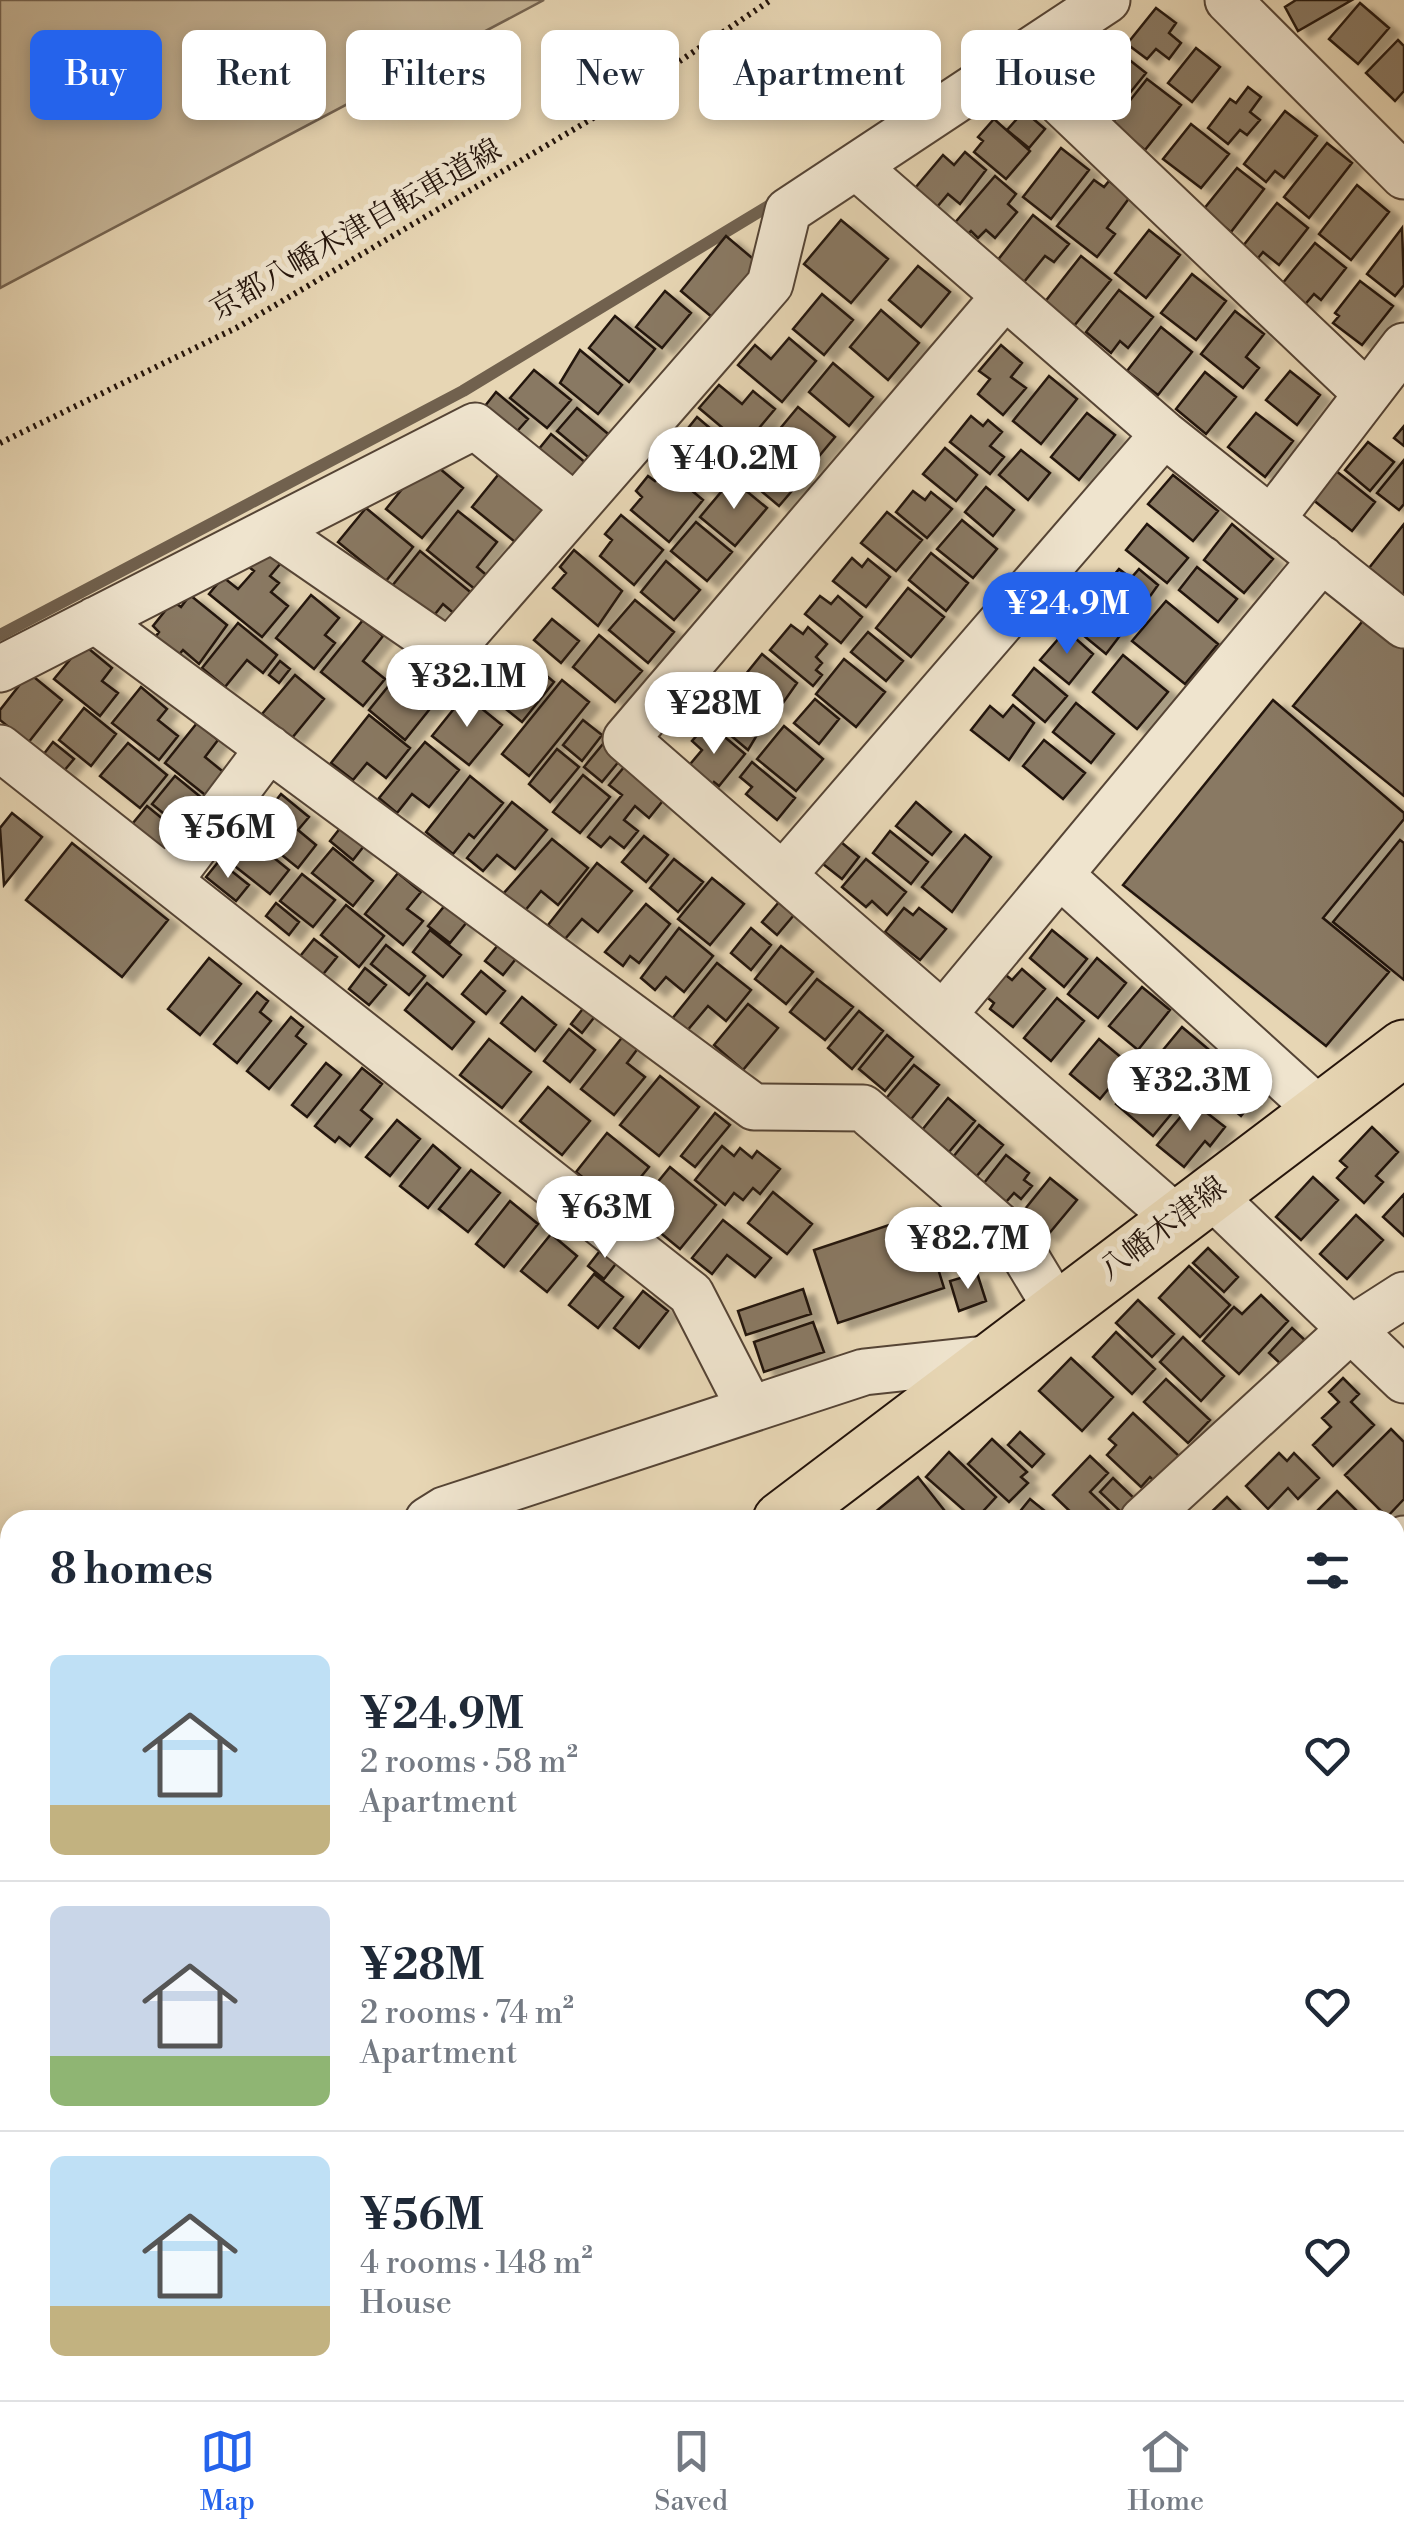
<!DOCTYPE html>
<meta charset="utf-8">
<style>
:root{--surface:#fff;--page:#f6f6f7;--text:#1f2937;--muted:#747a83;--line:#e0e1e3;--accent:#2563eb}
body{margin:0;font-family:"Libre Bodoni","Noto Serif JP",serif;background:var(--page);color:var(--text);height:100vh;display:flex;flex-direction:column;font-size:38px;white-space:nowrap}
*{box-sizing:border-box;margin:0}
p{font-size:32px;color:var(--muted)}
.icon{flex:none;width:55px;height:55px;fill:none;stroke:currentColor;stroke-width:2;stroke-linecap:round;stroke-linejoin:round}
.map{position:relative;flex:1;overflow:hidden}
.drawer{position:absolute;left:0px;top:1510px;width:1405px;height:890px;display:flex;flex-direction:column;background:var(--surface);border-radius:30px 30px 0 0;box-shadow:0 5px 15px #0003}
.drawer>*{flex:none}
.hud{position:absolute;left:30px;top:30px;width:1345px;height:90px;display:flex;gap:20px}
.price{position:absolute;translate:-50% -85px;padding:0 22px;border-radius:35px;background:#fff;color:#222;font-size:32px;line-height:65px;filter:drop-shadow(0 2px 5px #0008)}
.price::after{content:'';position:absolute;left:50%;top:60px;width:30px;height:22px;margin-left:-15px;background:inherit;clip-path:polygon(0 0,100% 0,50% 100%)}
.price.on{background:var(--accent);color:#fff}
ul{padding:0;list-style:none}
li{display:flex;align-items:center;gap:30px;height:250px;padding:0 50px}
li+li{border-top:2px solid var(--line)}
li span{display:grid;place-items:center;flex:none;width:280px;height:200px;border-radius:15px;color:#555}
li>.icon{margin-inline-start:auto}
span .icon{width:120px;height:120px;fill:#fffc;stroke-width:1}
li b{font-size:42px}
h2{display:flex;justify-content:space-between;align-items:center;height:120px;padding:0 50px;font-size:42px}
.tag{padding:0 35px;border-radius:15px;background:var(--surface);box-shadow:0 5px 15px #0003;font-size:35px;line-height:90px}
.tag.on{background:var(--accent);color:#fff}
.menu{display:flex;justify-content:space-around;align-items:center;height:140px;border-top:2px solid var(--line);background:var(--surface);font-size:28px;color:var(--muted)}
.menu a{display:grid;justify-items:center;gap:5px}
.menu .on{color:var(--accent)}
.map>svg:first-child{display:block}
.pitch{fill:#c6b597;stroke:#756451;stroke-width:2.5}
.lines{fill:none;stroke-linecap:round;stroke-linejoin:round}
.stream{stroke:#71614e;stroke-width:12}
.building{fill:#897963;stroke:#24140b;stroke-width:2.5;filter:url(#shadow)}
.minor-casing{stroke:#554435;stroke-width:49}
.major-casing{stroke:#24140b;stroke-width:59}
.path{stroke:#24140b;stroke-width:6;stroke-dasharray:2.5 5;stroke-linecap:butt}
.minor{stroke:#efe4ce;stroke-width:45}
.major{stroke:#e7d6b4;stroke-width:55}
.labels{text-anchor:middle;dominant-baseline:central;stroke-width:10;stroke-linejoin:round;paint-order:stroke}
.street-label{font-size:30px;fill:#24140b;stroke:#efe4ce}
</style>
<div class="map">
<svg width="1404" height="2400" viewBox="0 0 1404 2400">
<defs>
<filter id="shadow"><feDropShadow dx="11" dy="6" stdDeviation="2.5" flood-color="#0004"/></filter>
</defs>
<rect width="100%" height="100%" fill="#e7d6b4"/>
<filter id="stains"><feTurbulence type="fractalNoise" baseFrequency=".002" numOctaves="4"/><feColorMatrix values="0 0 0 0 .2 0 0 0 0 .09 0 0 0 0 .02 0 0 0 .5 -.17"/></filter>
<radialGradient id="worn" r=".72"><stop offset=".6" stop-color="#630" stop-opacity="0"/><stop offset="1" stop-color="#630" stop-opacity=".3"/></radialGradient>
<path class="pitch" d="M0,0H544L0,288Z"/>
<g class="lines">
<path class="stream" d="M0,635L463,391L780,199"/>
</g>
<path class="building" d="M1296,0H1352L1298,31L1285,7Z
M1360,3L1389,28L1358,64L1329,39Z
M1156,8L1176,23L1169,33L1181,43L1169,59L1156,49L1147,59L1127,44Z
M1398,40L1404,46V91L1395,101L1366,73Z
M1113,47L1146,73L1129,94L1096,68Z
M1196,48L1220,67L1192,102L1168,83Z
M1090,69L1112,87L1093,112L1070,94Z
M1147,79L1181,105L1145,150L1112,123Z
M1248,87L1261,97L1250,112L1260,120L1247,135L1240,130L1228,144L1208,128L1230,99L1236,103Z
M1024,111L1045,129L1029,148L1007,130Z
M1285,111L1317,136L1284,178L1275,171L1266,182L1244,164Z
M994,119L1030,151L1006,179L974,152L983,141L978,137Z
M1191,124L1229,154L1201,188L1163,159Z
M1327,143L1352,163L1309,218L1284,197Z
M1061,148L1089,170L1051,219L1023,197Z
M965,152L986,170L960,204L948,194L932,213L910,194L943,155L954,165Z
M1237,168L1264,189L1231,232L1203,210Z
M995,176L1016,194L1008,204L1017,212L995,238L986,230L978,238L971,231L965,237L952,226Z
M1094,180L1104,187L1109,181L1130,197L1107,228L1115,234L1097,257L1057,226Z
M1357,185L1389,212L1351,260L1319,234Z
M1277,203L1308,228L1279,265L1263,252L1254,263L1239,251Z
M1033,215L1069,244L1054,262L1045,256L1024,282L997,261Z
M841,220L888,259L851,303L804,264Z
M1402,228L1404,285L1395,296L1367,274Z
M1149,230L1180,255L1146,298L1115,273Z
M726,236L758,263L713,318L681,291Z
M1315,243L1346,268L1321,300L1314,294L1302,308L1278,289Z
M1081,256L1111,280L1074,326L1044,303Z
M918,266L950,292L921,327L889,300Z
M1192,274L1226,301L1196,340L1161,313Z
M1360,281L1393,306L1362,345L1333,323L1339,316L1335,313Z
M1119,290L1153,317L1128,348L1120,341L1111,353L1086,332Z
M665,291L691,313L662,348L636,327Z
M822,294L853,320L824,355L793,329Z
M881,310L919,343L888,380L850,347Z
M1235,311L1264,334L1246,357L1259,368L1243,388L1201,354Z
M615,316L655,349L629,382L589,348Z
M1161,327L1192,352L1158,395L1127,371Z
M789,338L816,361L782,402L738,365L755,345L771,359Z
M1001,345L1022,363L1011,377L1026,388L1003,415L978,394L990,379L979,371Z
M580,350L622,385L598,414L560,383Z
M833,363L873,397L849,426L809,392Z
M534,370L571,400L547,428L510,398Z
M1290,371L1320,395L1297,425L1266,400Z
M1205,372L1236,397L1206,434L1176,409Z
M1049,376L1077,399L1041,444L1013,421Z
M719,385L742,404L753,391L775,409L744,446L699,408Z
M496,392L528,419L512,437L481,411Z
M798,407L835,437L810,467L773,437Z
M577,408L613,438L594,462L557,431Z
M1087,413L1115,435L1079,480L1051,457Z
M1256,413L1293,441L1265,477L1228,447Z
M971,416L983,426L988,420L1002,432L990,446L1004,457L990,474L950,442Z
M697,417L740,454L709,490L685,470L698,453L680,438Z
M1404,426V446L1394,438Z
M551,434L587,464L570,485L534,455Z
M1368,442L1394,462L1370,491L1345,470Z
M765,445L803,478L779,506L741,474Z
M945,448L977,475L956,501L923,474Z
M1021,450L1050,473L1028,500L999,475Z
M427,458L463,488L422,538L386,509Z
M1404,460V504L1399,510L1377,493Z
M666,469L703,500L669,542L631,510L642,497L636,491L648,476L655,481Z
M502,470L550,509L520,546L472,507Z
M1335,470L1375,502L1352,531L1312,499Z
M1173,475L1218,511L1193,541L1148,504Z
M732,479L767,508L735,546L700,517Z
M986,487L1014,510L993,536L965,512Z
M913,491L925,500L931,492L952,509L927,538L896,512Z
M366,508L413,547L386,581L338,542Z
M458,511L497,542L477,567L498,585L487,599L427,550Z
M887,512L922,540L896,571L861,543Z
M621,515L663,550L634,585L600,556L612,540L605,534Z
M962,520L997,549L973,578L937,549Z
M696,522L732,552L707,581L671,551Z
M1147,524L1188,558L1167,583L1126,550Z
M1232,524L1273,559L1244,593L1204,560Z
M1404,524V596L1369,568Z
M260,546L281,563L270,576L279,583L271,592L288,606L262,637L209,594L223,577L238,589L254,571L245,564Z
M574,550L622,591L598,626L553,588L566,573L560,567Z
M420,551L474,595L457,616L443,604L432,618L392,586Z
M931,553L968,583L946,611L909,580Z
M852,558L862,567L868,559L890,577L866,607L833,581Z
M666,561L700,590L674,620L641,592Z
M1197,567L1237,599L1218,622L1179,590Z
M1119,569L1131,578L1139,569L1158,585L1136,616L1103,588Z
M908,588L944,617L911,657L876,628Z
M190,595L227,625L199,664L183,650L176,658L153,640L159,632L153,626L173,601L181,607Z
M311,595L339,618L325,635L335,643L314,669L276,638Z
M1100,595L1125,615L1115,627L1122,633L1106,654L1066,621L1083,601L1090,607Z
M820,596L831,604L838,596L862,617L841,643L805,614Z
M635,600L674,632L648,663L609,630Z
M1166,601L1218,644L1185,684L1132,641Z
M1366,617L1404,648V796L1293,706Z
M552,619L579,641L561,663L534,640Z
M363,620L383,636L363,661L385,679L363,706L321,672Z
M238,623L277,655L263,673L247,660L225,687L202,668Z
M791,625L803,634L808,627L827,644L816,657L822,663L816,670L822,675L813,686L770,650Z
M1066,630L1093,654L1069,684L1040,660Z
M868,632L903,661L886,681L851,652Z
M599,635L642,671L615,702L573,667Z
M83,644L112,668L102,681L118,693L100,716L54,679Z
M514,649L554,682L522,722L481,689Z
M416,652L440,672L420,695L433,705L405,740L369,710Z
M762,654L797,683L778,710L741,680Z
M1123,655L1168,692L1137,729L1093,692Z
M844,659L885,692L856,727L816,694Z
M280,661L290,669L279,683L269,675Z
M1034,668L1067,696L1045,722L1013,695Z
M29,673L62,700L28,743L0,720V710Z
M295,675L324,699L292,738L262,714Z
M562,680L589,702L529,776L502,754Z
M141,687L167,709L158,720L178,736L159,760L112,723Z
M737,689L769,715L748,750L702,711L713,698L723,706Z
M465,695L502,725L469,765L432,736Z
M815,699L839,719L819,744L794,723Z
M1273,700L1404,813V819L1323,918L1389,972L1326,1046L1123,885Z
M1076,703L1114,734L1091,763L1053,732Z
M1013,705L1034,723L1009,760L971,730L990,706L1003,717Z
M84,708L116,734L91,766L59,740Z
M369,715L410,748L386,778L367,763L353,780L331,763Z
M583,720L602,735L582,761L563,745Z
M197,723L218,740L205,757L232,779L214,802L165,763Z
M708,723L745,754L719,786L714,782L709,789L686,769L702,750L692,741Z
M784,726L823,759L796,791L757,759Z
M607,739L625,754L602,782L584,767Z
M1044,740L1085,773L1063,799L1023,766Z
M53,742L74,759L63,772L43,755Z
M425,742L459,770L429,807L412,794L397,813L379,798Z
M128,743L167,775L140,808L100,776Z
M557,749L579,767L550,802L529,784Z
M630,760L670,792L649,818L635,806L624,820L638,831L624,848L610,837L601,847L588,837L622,795L609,785Z
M752,762L795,798L777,820L746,794L752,787L740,777Z
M583,775L610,797L580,833L553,812Z
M175,776L214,808L191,836L152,804Z
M470,776L503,803L474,838L469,834L453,854L426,832Z
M281,794L309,817L298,830L316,845L298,868L247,827L265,804L270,808Z
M512,802L547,830L515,869L497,855L483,871L467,858Z
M916,802L951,832L932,855L896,826Z
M147,806L181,834L163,857L128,829Z
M12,813L42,837L4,885L0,828Z
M341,827L364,846L353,860L330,841Z
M890,831L928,862L911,884L873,853Z
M242,832L289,870L270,894L222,856Z
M965,835L991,857L952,912L922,887Z
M644,836L668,855L646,882L622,862Z
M552,839L588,868L558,905L541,891L524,912L503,894Z
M1400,840L1404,843V980L1333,922Z
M841,842L859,857L842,879L823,864Z
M72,843L168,920L122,977L26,900Z
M333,848L373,881L353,906L312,873Z
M674,859L703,882L678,912L650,888Z
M866,859L906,892L887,915L872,901L866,907L842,887Z
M219,861L249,885L236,901L206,877Z
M597,863L632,891L598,932L582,919L565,939L548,925Z
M398,873L421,892L407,909L423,921L403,945L365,914Z
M302,874L335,900L313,927L280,901Z
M712,878L744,904L710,945L678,919Z
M779,902L794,915L777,935L762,922Z
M276,903L299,922L289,935L266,916Z
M446,904L467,922L450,943L428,926Z
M646,904L670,924L639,963L630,956L623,966L605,952Z
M346,905L384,936L359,967L321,935Z
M904,908L913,915L919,908L946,929L920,960L885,932Z
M679,928L713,956L684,992L666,977L655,990L641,978Z
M751,928L771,945L751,970L731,953Z
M430,930L461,955L443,977L413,952Z
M1052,930L1087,959L1064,987L1030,958Z
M314,939L337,957L320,978L297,960Z
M502,940L519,955L503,975L485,961Z
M386,945L425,976L409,995L371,964Z
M781,946L813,972L786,1004L755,979Z
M209,958L241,984L200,1035L168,1009Z
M1097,958L1126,983L1098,1018L1068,994Z
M717,963L751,990L726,1021L708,1006L686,1032L671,1020Z
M365,968L386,985L369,1005L349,989Z
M1022,969L1045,989L1013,1027L990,1009L994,1003L983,994L1002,972L1012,980Z
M481,971L505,991L486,1014L462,994Z
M817,979L853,1007L825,1040L790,1012Z
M427,983L474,1022L452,1049L405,1010Z
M1142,987L1170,1010L1138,1050L1109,1026Z
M257,992L268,1001L260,1012L271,1021L237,1063L214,1044Z
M522,997L556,1025L535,1051L501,1023Z
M1057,998L1084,1021L1051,1061L1024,1038Z
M748,1004L778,1028L743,1070L714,1045Z
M585,1006L596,1015L582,1033L571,1024Z
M859,1011L883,1031L852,1069L828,1048Z
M291,1017L303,1027L296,1036L306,1044L269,1089L247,1071Z
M1182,1027L1208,1049L1180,1084L1153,1062Z
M569,1029L595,1050L570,1082L544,1061Z
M624,1035L639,1047L627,1063L645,1077L614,1115L581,1089Z
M887,1035L913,1057L885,1091L859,1069Z
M489,1039L531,1072L502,1108L460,1075Z
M1099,1039L1129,1064L1100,1099L1070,1074Z
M1224,1062L1260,1092L1241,1116L1205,1086Z
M326,1063L341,1075L307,1117L292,1105Z
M914,1065L939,1085L908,1123L883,1102Z
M362,1068L382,1084L361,1110L372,1119L350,1146L339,1137L335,1142L315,1126Z
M1143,1070L1182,1101L1153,1136L1116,1104Z
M660,1076L699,1107L659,1156L620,1125Z
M548,1087L590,1121L562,1155L520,1121Z
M948,1098L975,1121L949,1152L922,1130Z
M1193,1102L1225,1127L1210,1146L1205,1141L1184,1167L1157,1145Z
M715,1113L730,1125L695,1167L681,1156Z
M397,1120L420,1139L390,1176L366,1157Z
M979,1125L1003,1145L976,1177L953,1157Z
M1372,1127L1398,1152L1376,1176L1383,1182L1364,1203L1337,1178L1347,1167L1340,1161Z
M607,1133L649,1167L618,1205L576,1172Z
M433,1145L460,1168L428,1208L400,1186Z
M722,1146L734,1156L740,1148L752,1158L757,1151L780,1169L760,1194L753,1188L743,1200L734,1193L725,1205L695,1180Z
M1006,1155L1029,1173L1024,1180L1032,1186L1021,1199L1014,1193L1006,1202L984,1183Z
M670,1167L716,1205L680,1249L634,1211Z
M471,1170L500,1193L468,1232L439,1209Z
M1313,1177L1338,1200L1301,1240L1276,1217Z
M1050,1178L1077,1200L1047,1236L1021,1214Z
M773,1192L812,1224L787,1254L748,1223Z
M1404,1194V1236L1383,1217Z
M510,1201L538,1224L504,1267L476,1244Z
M934,1210L950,1258L936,1262L944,1288L838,1323L814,1250Z
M1356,1215L1383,1240L1347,1279L1320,1254Z
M723,1220L771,1258L755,1277L727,1255L712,1274L692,1258Z
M551,1234L577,1256L547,1292L521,1271Z
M606,1243L622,1256L604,1279L588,1266Z
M1208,1248L1238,1277L1224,1292L1193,1263Z
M1189,1266L1230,1305L1200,1337L1159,1298Z
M977,1273L986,1301L959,1311L950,1281Z
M594,1274L623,1297L598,1328L569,1305Z
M803,1289L811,1314L746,1335L738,1311Z
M643,1291L668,1311L639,1348L614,1328Z
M1261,1295L1288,1321L1239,1374L1203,1341L1234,1307L1242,1314Z
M1138,1300L1174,1334L1152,1357L1116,1323Z
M813,1322L824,1352L764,1372L754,1342Z
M1292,1328L1307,1342L1284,1367L1269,1353Z
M1116,1332L1155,1369L1132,1394L1093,1357Z
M1183,1337L1224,1376L1201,1401L1160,1362Z
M1071,1358L1113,1397L1082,1431L1039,1391Z
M1343,1378L1359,1394L1351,1402L1374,1425L1333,1466L1313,1445L1331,1427L1322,1418L1339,1402L1329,1392Z
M1166,1379L1210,1420L1188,1443L1144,1402Z
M1133,1413L1179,1456L1155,1482L1150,1477L1141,1487L1107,1455L1116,1445L1109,1439Z
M1391,1429L1404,1442V1499L1387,1517L1345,1475Z
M1020,1432L1044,1454L1032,1467L1008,1445Z
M992,1439L1027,1472L1021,1477L1028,1483L1009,1502L968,1464Z
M949,1452L996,1497L975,1520L926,1477Z
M1279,1453L1287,1461L1294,1453L1319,1478L1298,1499L1288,1488L1268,1509L1246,1486Z
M1090,1456L1108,1473L1090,1492L1112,1513L1106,1520H1079L1053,1495Z
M918,1477L952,1520H872L869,1517Z
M1113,1478L1136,1500L1123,1514L1100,1492Z
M1337,1491L1357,1511L1348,1520H1308Z
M1227,1497L1250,1520H1203Z
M1030,1499L1056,1520H1013Z
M1404,1575V1611L1395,1602V1584Z
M1395,1621L1404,1630V1654L1395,1663Z
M1404,1683V1704L1395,1695Z
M0,1703L10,1713V1765L0,1755Z
M1395,1715L1404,1724V1756L1395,1765Z
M1404,1849V1906L1395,1897V1858Z
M1404,1936V2009L1395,2001V1945Z
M1404,2102V2150L1395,2141V2111Z
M1396,2339L1404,2347V2400H1383L1373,2390H1395Z
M686,2390H963L972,2400H694Z"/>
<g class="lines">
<defs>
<path id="minor" d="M1228,0L1404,176
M1016,60L1367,394
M857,167L1164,434L1404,625
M1003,298L626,739L1176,1218
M1273,517L1404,346
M272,530L449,652L770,284L788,211L1107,0
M95,620L754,1107L863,1108L1016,1241L1057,1309
M0,669L475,426L575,507
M0,748L691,1294L750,1409
M783,875L1164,434
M1060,875L1320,1111
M169,881L269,748
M943,1015L1322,559
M1209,1193L1404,1380
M428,1520L444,1510L864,1372L994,1358
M1143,1520L1351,1329L1404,1295
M1395,1547L1404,1539
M1395,1806L1404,1797
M0,1944L10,1932
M1395,2064L1404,2056
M1395,2224L1404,2233
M1395,2310L1404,2301"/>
<path id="major" d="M781,1520L1404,1048
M0,2241L10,2229"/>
</defs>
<use href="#minor" class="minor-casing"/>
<use href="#major" class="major-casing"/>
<path class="path" d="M0,443L238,327L605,111L771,0
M390,2390L400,2400"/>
<use href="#minor" class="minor"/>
<use href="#major" class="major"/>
</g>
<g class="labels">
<g class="street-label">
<text transform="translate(356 230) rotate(-30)">京都八幡木津自転車道線</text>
<text transform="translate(1163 1229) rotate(-37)">八幡木津線</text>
</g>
</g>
<rect width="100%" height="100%" filter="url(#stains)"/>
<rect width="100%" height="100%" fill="url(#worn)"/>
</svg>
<b class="price" style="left:734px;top:512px">¥40.2M</b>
<b class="price on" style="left:1067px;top:657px">¥24.9M</b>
<b class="price" style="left:467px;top:730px">¥32.1M</b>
<b class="price" style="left:714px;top:757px">¥28M</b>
<b class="price" style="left:228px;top:881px">¥56M</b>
<b class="price" style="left:1190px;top:1134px">¥32.3M</b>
<b class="price" style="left:605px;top:1261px">¥63M</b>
<b class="price" style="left:968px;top:1292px">¥82.7M</b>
<div class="hud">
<a class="tag on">Buy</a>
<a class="tag">Rent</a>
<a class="tag">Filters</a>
<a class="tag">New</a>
<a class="tag">Apartment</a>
<a class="tag">House</a>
</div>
<section class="drawer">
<h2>8 homes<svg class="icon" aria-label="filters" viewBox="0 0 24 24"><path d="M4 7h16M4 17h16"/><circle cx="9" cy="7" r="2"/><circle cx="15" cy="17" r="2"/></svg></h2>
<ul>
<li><span style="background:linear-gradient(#bfe0f5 75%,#c2b280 0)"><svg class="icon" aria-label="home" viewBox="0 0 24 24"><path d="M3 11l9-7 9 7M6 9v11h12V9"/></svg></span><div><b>¥24.9M</b><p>2 rooms · 58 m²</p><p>Apartment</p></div><svg class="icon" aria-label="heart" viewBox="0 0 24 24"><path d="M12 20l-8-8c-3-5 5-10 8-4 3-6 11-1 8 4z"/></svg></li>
<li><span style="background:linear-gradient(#c9d6e8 75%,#8fb573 0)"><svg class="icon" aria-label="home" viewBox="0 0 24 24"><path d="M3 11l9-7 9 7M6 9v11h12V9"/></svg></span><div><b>¥28M</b><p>2 rooms · 74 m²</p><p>Apartment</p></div><svg class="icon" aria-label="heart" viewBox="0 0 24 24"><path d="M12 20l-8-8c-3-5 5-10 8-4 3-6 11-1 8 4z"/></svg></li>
<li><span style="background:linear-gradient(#bfe0f5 75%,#c2b280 0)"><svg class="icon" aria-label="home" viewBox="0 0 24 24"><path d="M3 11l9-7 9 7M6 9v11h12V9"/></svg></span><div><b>¥56M</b><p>4 rooms · 148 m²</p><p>House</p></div><svg class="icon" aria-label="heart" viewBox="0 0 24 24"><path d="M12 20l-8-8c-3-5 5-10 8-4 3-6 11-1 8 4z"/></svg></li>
</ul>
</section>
</div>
<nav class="menu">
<a class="on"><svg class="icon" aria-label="map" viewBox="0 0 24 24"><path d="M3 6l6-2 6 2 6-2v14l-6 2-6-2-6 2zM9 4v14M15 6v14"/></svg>Map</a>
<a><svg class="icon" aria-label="saved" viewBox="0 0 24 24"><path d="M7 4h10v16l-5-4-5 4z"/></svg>Saved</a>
<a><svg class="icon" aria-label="home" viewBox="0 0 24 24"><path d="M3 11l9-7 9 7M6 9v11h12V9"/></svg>Home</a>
</nav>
